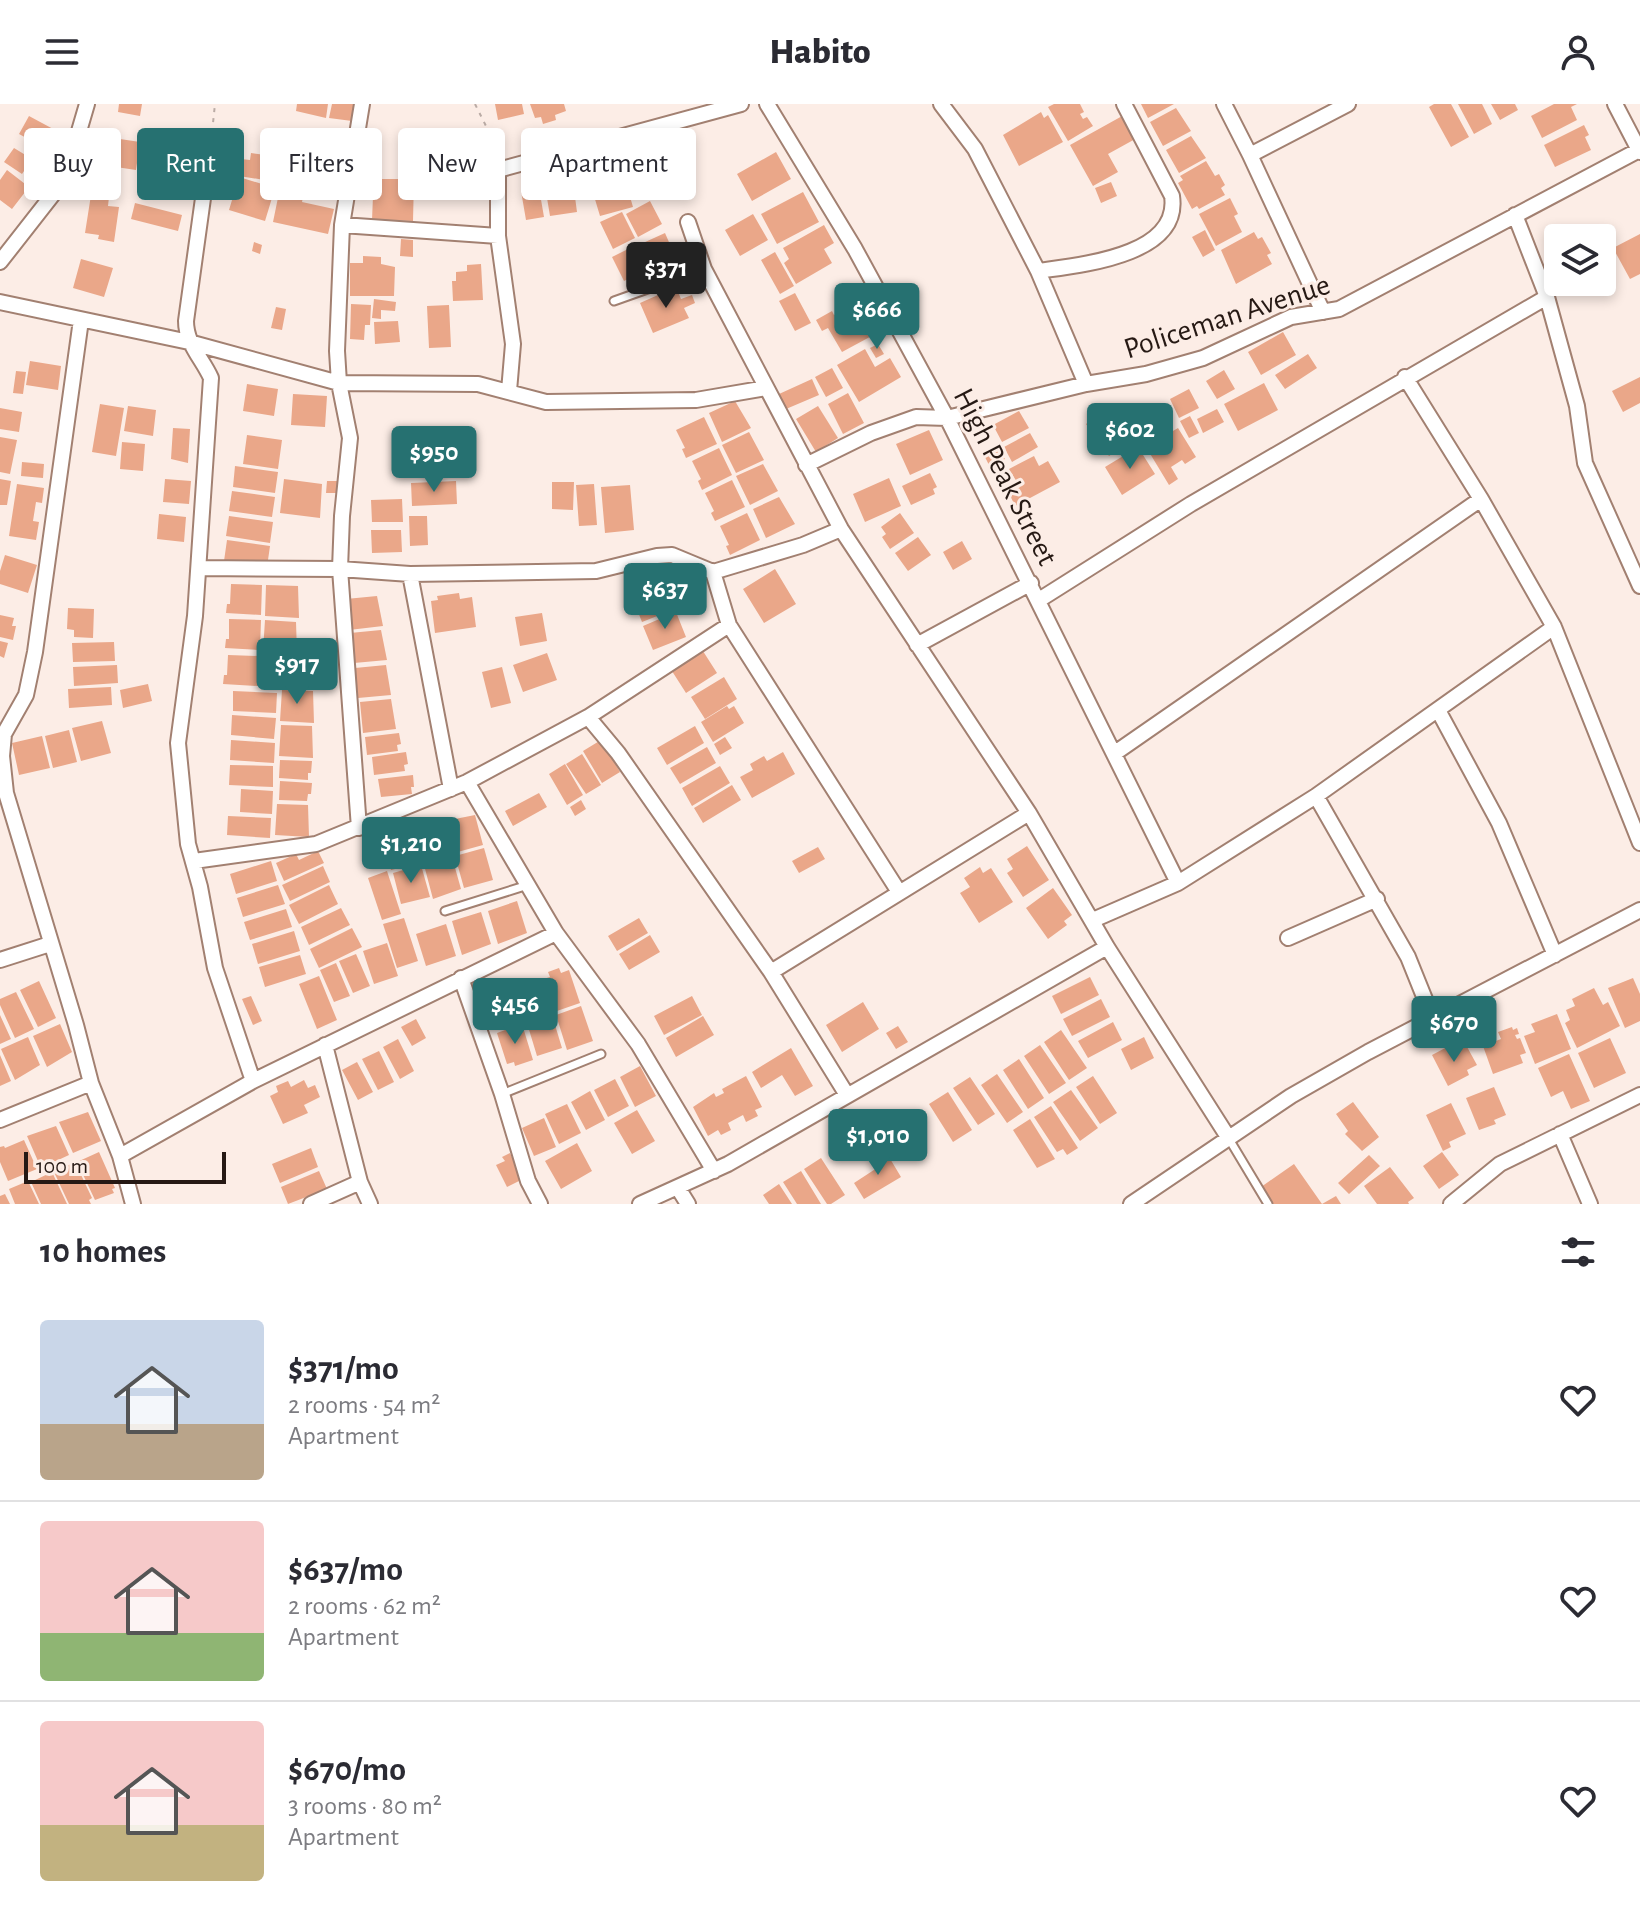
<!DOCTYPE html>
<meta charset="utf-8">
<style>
:root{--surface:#fff;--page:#f2f2f3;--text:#2b2b33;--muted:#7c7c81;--line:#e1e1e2;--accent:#267171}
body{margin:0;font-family:"Alegreya Sans",sans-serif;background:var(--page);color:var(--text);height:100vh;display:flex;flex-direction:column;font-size:30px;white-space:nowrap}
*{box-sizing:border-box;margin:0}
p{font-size:26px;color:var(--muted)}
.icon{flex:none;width:44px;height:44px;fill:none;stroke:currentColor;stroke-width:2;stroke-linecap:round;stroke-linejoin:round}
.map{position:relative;height:1100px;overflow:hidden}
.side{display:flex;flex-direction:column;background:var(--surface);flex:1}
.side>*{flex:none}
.guide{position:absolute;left:24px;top:24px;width:800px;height:72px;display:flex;gap:16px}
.controls{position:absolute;left:1544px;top:120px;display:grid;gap:16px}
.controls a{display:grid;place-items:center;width:72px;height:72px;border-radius:8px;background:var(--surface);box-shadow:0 4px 12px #0003;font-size:40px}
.scale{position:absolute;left:24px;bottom:20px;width:202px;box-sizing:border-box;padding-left:8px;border:4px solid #261914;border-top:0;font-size:22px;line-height:28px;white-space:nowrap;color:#261914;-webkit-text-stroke:6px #fcede6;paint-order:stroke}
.price{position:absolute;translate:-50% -68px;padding:0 18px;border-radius:8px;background:var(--accent);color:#fff;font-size:26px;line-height:52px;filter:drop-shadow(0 2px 4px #0008)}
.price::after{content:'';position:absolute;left:50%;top:48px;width:24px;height:18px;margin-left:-12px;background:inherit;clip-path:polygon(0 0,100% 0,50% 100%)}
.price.on{background:#222;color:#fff}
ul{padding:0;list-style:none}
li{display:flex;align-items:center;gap:24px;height:200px;padding:0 40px}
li+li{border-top:2px solid var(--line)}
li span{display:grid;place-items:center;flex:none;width:224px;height:160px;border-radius:8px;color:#555}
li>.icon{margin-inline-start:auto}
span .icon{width:96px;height:96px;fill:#fffc;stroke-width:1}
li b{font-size:34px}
h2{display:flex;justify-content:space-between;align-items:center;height:96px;padding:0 40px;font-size:34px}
.tag{padding:0 28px;border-radius:8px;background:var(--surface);box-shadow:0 4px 12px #0003;font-size:28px;line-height:72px}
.tag.on{background:var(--accent);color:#fff}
header{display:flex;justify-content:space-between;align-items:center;height:104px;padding:0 40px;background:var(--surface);font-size:36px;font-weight:800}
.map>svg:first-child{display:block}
.building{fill:#eaa789}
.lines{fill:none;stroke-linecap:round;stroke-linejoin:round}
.service-casing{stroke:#a28071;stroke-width:11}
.minor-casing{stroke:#a28071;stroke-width:18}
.path{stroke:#baaba5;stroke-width:2;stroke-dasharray:4 6;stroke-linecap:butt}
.service{stroke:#fff;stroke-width:7}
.minor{stroke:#fff;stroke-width:14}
.labels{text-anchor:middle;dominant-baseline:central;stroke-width:6;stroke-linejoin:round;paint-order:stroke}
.street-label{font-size:30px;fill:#261914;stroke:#fcede6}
</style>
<header><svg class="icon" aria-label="menu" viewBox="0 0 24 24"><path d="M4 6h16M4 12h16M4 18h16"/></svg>Habito<svg class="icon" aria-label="person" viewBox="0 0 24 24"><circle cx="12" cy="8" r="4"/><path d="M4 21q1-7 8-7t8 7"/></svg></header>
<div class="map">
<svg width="1640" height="1100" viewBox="0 0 1640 1100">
<rect width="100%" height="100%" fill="#fcede6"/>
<path class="building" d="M119,0H142L140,12L118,8Z
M297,0H328L326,14L296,7Z
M332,0H355L352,17L329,14Z
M495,0H522L524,10L498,16Z
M530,0H564L566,7L555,11L556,16L543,20L541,13L535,14Z
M1054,0H1080L1084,8L1080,10L1083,15L1087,13L1093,22L1068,37L1048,3Z
M1141,0H1174L1148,14Z
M1434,0H1451L1469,33L1451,43L1429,3Z
M1458,0H1482L1492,20L1474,30Z
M1491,0H1515L1518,6L1500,16Z
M1554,0H1577L1571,3L1577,16L1542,34L1531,12Z
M1176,4L1191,27L1163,42L1150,18Z
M1041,8L1044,14L1048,11L1063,38L1019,62L1003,31Z
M1124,11L1137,34L1108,50L1118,68L1093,82L1070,41Z
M29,12L55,26L45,44L19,30Z
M1584,21L1589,31L1585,33L1591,46L1555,63L1544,41Z
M1191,32L1206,54L1179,69L1166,46Z
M120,35L140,38L136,66L116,63Z
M14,44L32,55L22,70L4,58Z
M776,48L791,75L752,97L737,70Z
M251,49L281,53L277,78L239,72L241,55L250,56Z
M1206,57L1215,72L1219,70L1225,81L1221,84L1225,91L1199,105L1197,102L1192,105L1178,79L1183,76L1180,72Z
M221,62L232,64L225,93L215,91Z
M7,66L29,83L12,105L0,96V76Z
M624,72L633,103L600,112L591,82Z
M239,73L275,84L265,117L229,106Z
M380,75H414L413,117L372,116L373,92H380Z
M573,78L577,108L550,112L545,82Z
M1111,78L1117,92L1101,99L1095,84Z
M281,79L305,84L302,98L334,105L328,130L273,118Z
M539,84L544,113L526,116L521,87Z
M803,88L819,118L777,140L761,110Z
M91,91L109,93L108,102L119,103L114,138L98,135L99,131L85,129Z
M1230,94L1238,110L1234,112L1242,128L1216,142L1199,110Z
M650,97L662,120L638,133L626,110Z
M135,99L182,111L178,127L131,115Z
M622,108L635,134L613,145L600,118Z
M753,110L768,136L740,152L725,126Z
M824,121L834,139L824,145L832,159L796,180L784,159L789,155L783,144Z
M1205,126L1215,146L1203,153L1192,133Z
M1254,128L1258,135L1262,133L1271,149L1267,151L1272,160L1236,180L1221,146Z
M665,129L675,152L653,162L643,139Z
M1640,130V170L1630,175L1613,144Z
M401,135L413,136V153L400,152Z
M254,138L262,141L260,150L252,147Z
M636,141L648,165L624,177L612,153Z
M775,148L794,182L780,190L761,156Z
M363,152L381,153V160L395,163L394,192H350V159H363Z
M81,155L113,164L104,193L73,184Z
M481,160L483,196L453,197L452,177H456V168L467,167V161Z
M676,183L681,195L692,191L695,199L684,204L689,214L653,229L640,199Z
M795,189L811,219L795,227L779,197Z
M374,195L396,198L395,207L381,206V215L372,214Z
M351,200L371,201L370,221H365L364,236L350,235Z
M864,200L879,228L842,248L828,224L822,227L816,216L832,207L834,211L846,205L848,209Z
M449,201L451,243L429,244L427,202Z
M276,203L286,205L282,226L271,224Z
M398,217L400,238L375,240L374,218Z
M1283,228L1296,251L1261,271L1248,248Z
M878,240L884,250L876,254L870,244Z
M865,245L875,263L890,254L901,273L859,298L837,261Z
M1308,250L1317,264L1285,285L1275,271Z
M30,257L61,262L58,286L26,281Z
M832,264L843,284L826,293L815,273Z
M1224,266L1235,285L1217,295L1206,277Z
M16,267L26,268L23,290L13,289Z
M1640,273V299L1623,308L1612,287Z
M812,275L819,291L786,305L779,290Z
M1264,279L1278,306L1238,327L1224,300Z
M247,280L278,285L274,312L243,307Z
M1189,285L1199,304L1179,314L1170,295Z
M848,289L864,319L843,330L828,300Z
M293,290L327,292L325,323L291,321Z
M735,297L751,324L722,338L709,309Z
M100,300L124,304L116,352L92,348Z
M128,302L156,306L153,332L124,327Z
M818,302L838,334L816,348L796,315Z
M0,304L22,308L19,328L0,325Z
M1109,304L1131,336L1109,352L1086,320Z
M1217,305L1224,318L1203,329L1197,315Z
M1019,307L1029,324L1002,338L993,321Z
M1190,312L1199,329L1189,334L1180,317Z
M704,313L717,340L686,354L682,345L685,344L676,326Z
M173,324L190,325L188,359L171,355Z
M1178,324L1196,353L1185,360L1182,356L1171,363L1178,375L1169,381L1146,343Z
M929,326L943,356L910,371L896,340Z
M749,328L764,356L736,369L722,341Z
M1030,329L1038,343L1012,358L1004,343Z
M247,331L282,336L278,365L243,360Z
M0,333L17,336L10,370L0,368Z
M122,338L145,340L143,367L120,365Z
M997,341L1005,355L990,363L983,349Z
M1138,343L1155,370L1122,391L1105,363Z
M719,344L732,371L702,386L698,377L701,375L692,357Z
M1034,352L1039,362L1048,357L1060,378L1015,402L1009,389L1020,383L1009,365Z
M22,358L44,360L43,374L21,372Z
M763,360L778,387L750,401L736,372Z
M235,362L278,368L275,389L233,383Z
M930,369L937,383L933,385L935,390L911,401L902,382Z
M889,374L901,402L865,418L853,390Z
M0,375L11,377L7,401H0Z
M165,375L191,377L189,400L163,398Z
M284,375L322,380L320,414L280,409Z
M732,376L745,403L715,417L711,409L714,407L705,389Z
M327,377H339V389H326Z
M456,377L457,400L412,402L411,379Z
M552,378H574L573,406L552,405Z
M17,380L44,384L42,399L36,398L33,417L39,418L36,436L9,432Z
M594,380L597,421L579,422L576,381Z
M630,381L634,426L605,429L601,383Z
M232,387L275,393L272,413L229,407Z
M779,393L795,420L766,434L753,405Z
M402,395L403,418H372L371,396Z
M747,409L760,436L730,451L726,442L729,441L720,422Z
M900,409L914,429L890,445L882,433L886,430L881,423Z
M159,410L186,413L184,438L157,435Z
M229,412L273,418L270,439L226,432Z
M409,412H427L428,441L410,442Z
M371,426H401L402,448L372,449Z
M918,433L931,451L908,467L895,449Z
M227,436L270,442L267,463L224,457Z
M962,437L972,455L953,466L943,448Z
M5,451L37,461L28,489L0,480V467Z
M775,465L796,500L764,519L743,485Z
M231,480L262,481L261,511L226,509L227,500H230Z
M664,480L675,505L642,518L632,493Z
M266,481L298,482L299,514L265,512Z
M459,489L460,495L472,493L476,523L435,529L431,497L438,496L437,492Z
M377,492L383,522L349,526L346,495Z
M68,504L94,505L93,534L74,533V526L67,525Z
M676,508L686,533L653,546L643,522Z
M542,509L547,537L520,542L515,513Z
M0,511L14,514L12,522H16L13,536L0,533Z
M229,515L261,516L260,546L225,544L226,535H229Z
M265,516L296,518L297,549L263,547Z
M381,526L387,556L354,559L350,529Z
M0,537L8,539L4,554L0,552Z
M114,538L115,557L73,558L72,539Z
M701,544L717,569L686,589L670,564Z
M547,549L557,576L523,588L513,561Z
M263,550L295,551L296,583L261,581Z
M228,551L259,552L258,582L223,580L224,571H227Z
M117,561L118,579L74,582L73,563Z
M386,561L391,591L358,594L355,564Z
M502,563L511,599L491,604L482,568Z
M724,573L737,595L705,615L691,593Z
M148,580L152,597L123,604L120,586Z
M111,583L112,601L69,604L68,585Z
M282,586L313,587L314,619L280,617Z
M233,587L277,589L276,609L233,607Z
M391,595L396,625L363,629L360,598Z
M727,602L729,605L734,602L744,619L713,638L701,618Z
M232,611L276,614L274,635L231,631Z
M102,617L111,649L81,657L72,624Z
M281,621L312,622L313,654L279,652Z
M695,622L704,639L667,661L657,644Z
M69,626L77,658L53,664L45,632Z
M399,629L401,640L397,641L398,647L367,651L365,633Z
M42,632L50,664L19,671L12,639Z
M725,633L732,644L720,651L714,640Z
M231,636L275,639L274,659L230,656Z
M601,636L620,668L602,679L583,647Z
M707,643L716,659L680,680L670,664Z
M406,648L408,660L404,661L405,667L374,671L372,653Z
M783,648L795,670L752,694L740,673L753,666L750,660L764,652L767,657Z
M582,650L601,681L586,690L566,660Z
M280,656L312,657L311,669H308V676L279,674Z
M565,660L583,691L567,701L549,670Z
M230,661L273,662V683L229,681Z
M720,662L730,679L692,702L682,684Z
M413,671L414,683H411L412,690L381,693L378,675Z
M280,677L312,679L311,690H308L307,697L279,696Z
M732,681L741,696L703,719L694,704Z
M241,685L273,687L272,710L240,708Z
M539,689L547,703L513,722L505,707Z
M581,696L586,705L575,712L570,703Z
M277,700L308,701L309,733L275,731Z
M475,711L483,741L454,749L445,717Z
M228,712L271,714L270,734L227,731Z
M443,719L452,749L422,757L414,725Z
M411,724L420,759L391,766L382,732Z
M1027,742L1049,776L1023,793L1007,769L1013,765L1007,755Z
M818,743L825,755L799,769L792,757Z
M484,744L493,776L464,784L455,752Z
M318,747L324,759L284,777L276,759L296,750L299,756Z
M452,753L461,785L433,795L424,761Z
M271,757L277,777L236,790L230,770Z
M421,761L430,793L401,800L393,769Z
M323,762L330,778L290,797L282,781Z
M980,763L983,769L991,764L1013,798L979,819L960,789L970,783L964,774Z
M387,767L401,810L382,816L368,774Z
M278,781L285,800L243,813L237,794Z
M329,781L338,800L299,820L289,801Z
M1053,784L1072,811L1064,817L1067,821L1048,835L1026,804Z
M517,797L527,829L498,840L488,807Z
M341,804L350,821L309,841L301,823Z
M286,805L292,823L250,836L244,818Z
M481,808L491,840L462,851L452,817Z
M404,814L418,857L397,864L383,820Z
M639,814L648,829L617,847L608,832Z
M446,820L456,852L426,862L416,830Z
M352,824L362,843L319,864L310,845Z
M294,827L300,847L258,860L252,840Z
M650,831L660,848L629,866L619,850Z
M387,839L398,872L374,880L363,847Z
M356,850L370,882L353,889L339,857Z
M300,851L306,870L265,883L259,863Z
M336,859L350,892L334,898L320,866Z
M559,864L561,869L569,866L580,899L554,908L543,875L550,873L548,868Z
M319,872L337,916L317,925L299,880Z
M1090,873L1099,891L1061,910L1052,892Z
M529,874L531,879L539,876L550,909L524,918L513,885L520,883L518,878Z
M1633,874L1640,890V917L1625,924L1608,884Z
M39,877L56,914L38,923L20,886Z
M499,882L501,887L509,884L520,917L495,926L483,893L490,891L488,886Z
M1594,884L1603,901L1608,898L1620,922L1577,944L1565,919L1570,916L1566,906L1575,902L1572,895Z
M16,888L34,925L15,934L0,901V895Z
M251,892L262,917L253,921L242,895Z
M692,892L702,911L664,931L654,912Z
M1101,895L1110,913L1072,932L1063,915Z
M863,898L879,925L842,948L826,921Z
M581,902L593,937L567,946L556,911Z
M1557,910L1571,945L1535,960L1524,932L1535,928L1531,920Z
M0,911L11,935L0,940Z
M552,911L562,944L537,952L527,919Z
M703,912L714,931L676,953L666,934Z
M416,915L426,934L412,942L401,923Z
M1113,918L1122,936L1088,954L1078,937Z
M60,920L72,948L47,963L33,932Z
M522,920L533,956L515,962L514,958L507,960L497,929Z
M898,922L908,938L896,945L886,929Z
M1512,923L1513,926L1517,924L1519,930L1515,931L1517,935L1520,934L1526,949L1520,951L1523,959L1493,970L1483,942L1501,935L1498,928Z
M1061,926L1087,964L1069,976L1044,938Z
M28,933L40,961L15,976L1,945Z
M1144,933L1154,954L1131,966L1121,945Z
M1610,934L1626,969L1594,984L1578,949Z
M398,935L414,967L400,975L383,943Z
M1040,941L1066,979L1049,990L1024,952Z
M1466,941L1477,961L1467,966L1469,971L1448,982L1432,951L1449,942L1452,948Z
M791,944L813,982L795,992L782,971L761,984L752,968Z
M379,947L394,978L378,986L362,955Z
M1569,950L1590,997L1571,1005L1563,987L1551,993L1538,964Z
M0,951L11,977L0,982Z
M1019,955L1044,994L1028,1005L1003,966Z
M357,958L373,988L358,996L342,966Z
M640,962L656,992L635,1003L620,973Z
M997,970L1023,1008L1007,1019L981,981Z
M746,972L762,1003L755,1006L758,1012L746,1018L743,1011L728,1019L731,1026L721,1031L718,1026L708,1032L693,1003L714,989L716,993L724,989L722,985Z
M1093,972L1117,1009L1100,1020L1076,983Z
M970,973L995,1010L978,1021L953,984Z
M615,975L629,1002L608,1013L594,986Z
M304,976L308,984L315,981L320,993L304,1001L308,1009L283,1020L270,992L278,988L276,982L288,977L291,983Z
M1494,983L1506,1011L1494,1016L1496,1020L1479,1026L1466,994Z
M1071,986L1098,1024L1080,1037L1053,998Z
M590,987L605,1016L586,1026L571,998Z
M948,988L972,1026L953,1038L929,1000Z
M1353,998L1379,1033L1362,1047L1345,1030L1348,1027L1336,1010Z
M1451,999L1466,1030L1449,1038L1451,1043L1443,1047L1426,1011Z
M567,1000L581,1029L559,1040L545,1010Z
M1051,1002L1078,1044L1067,1051L1063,1045L1057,1048L1034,1013Z
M637,1006L655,1037L632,1050L614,1019Z
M88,1008L101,1037L73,1049L59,1018Z
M544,1014L556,1043L534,1052L522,1024Z
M1030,1015L1055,1055L1037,1064L1013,1026Z
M56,1022L69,1051L41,1064L27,1032Z
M24,1036L37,1065L8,1077L0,1058V1043L4,1042L5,1044Z
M577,1039L592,1067L561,1085L545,1057Z
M311,1044L318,1063L280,1079L272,1060Z
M99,1048L115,1084L112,1085L114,1089L95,1096L77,1058Z
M886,1048L901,1073L864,1095L854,1079L880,1062L875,1054Z
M1442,1048L1459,1071L1439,1085L1423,1062Z
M510,1049L523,1075L507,1083L496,1061L505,1057L502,1053Z
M1369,1051L1380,1062L1349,1090L1338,1079Z
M821,1054L845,1091L831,1100H827L804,1065Z
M75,1058L92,1094L89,1096L91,1100H69L54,1068Z
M1294,1060L1322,1100L1336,1092L1341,1100H1273L1261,1083Z
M1390,1063L1414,1094L1408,1098L1409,1100H1377L1364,1082Z
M319,1067L327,1085L288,1100L281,1083Z
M801,1067L821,1100H797L783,1078Z
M52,1068L67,1100H41L31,1078Z
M28,1077L39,1100H15L9,1085Z
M779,1080L792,1100H769L763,1091Z
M5,1090L10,1100H0V1092Z"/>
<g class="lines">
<defs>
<path id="service" d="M614,197L704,165
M445,807L528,781
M502,990L601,950
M1229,1035L1268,1100"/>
<path id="minor" d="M362,0L342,121L337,247L339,279L350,334L342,412L340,465L410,470L596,467L657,452L672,451L713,468L803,441L841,425
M767,0L855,145L947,314L1178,779
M941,0L975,45L1038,167C1080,161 1181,152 1172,92L1124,0
M1224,0L1250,51L1323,208
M1615,0L1640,48
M209,51L186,217C186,240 202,254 211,274L195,512L178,639L188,740L200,783L215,864L253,977
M1250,51L1348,0
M1515,111L1547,193L1577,302L1585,359L1640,482
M688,118L704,165L841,425L1029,709L1107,843L1228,1033
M342,121L498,132
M0,158L65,75L87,0
M1038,167L1086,280
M0,198L189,238L339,279L478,280L546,298L696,296L766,284
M81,216L35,548L26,591L4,630L2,652L6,689L76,921L91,979L120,1052L133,1100
M1405,273L1481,395L1554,523L1640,739
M509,287L513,240L498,132V66L741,0
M806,361L871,329L916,313L947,314L1086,280L1146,270L1203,254L1291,213L1339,205L1639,46
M200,464L340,465L359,724
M713,468L729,521L899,788
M410,470L451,685
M1039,496L1191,400L1547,193
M729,521L588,613L618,649L771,868L847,991
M917,541L1031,479
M1438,606L1499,719L1555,851
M1115,649L1481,395
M467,678L556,829L638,940L714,1067
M1316,692L1408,853L1433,915
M194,757L316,740L467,678L588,613
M1093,816L1178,779L1316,692L1554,523
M1288,834L1377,795
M0,856L50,840
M771,868L1029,709
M461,874L502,990L528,1077L540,1100
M325,941L360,1078L370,1100
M0,1016L91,979
M1560,1030L1590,1100
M120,1052L253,977L556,829
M678,1084L688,1100
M311,1100L360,1078
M640,1100L728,1060L1107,843
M1131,1100L1291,992L1368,948L1640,806
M1451,1100L1500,1060L1640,991"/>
</defs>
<use href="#service" class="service-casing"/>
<use href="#minor" class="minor-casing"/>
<path class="path" d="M475,0L492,34L495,50
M211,38L215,0"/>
<use href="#service" class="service"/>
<use href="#minor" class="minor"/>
</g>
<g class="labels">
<g class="street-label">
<text transform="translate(1227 213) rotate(-18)">Policeman Avenue</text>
<text transform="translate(1005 373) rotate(63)">High Peak Street</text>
</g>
</g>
</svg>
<div class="controls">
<a><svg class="icon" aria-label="layers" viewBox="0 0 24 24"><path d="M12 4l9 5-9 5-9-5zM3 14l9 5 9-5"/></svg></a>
</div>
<div class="scale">100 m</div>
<b class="price on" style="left:666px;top:206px">$371</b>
<b class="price" style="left:877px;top:247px">$666</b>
<b class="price" style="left:1130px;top:367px">$602</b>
<b class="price" style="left:434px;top:390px">$950</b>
<b class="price" style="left:665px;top:527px">$637</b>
<b class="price" style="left:297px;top:602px">$917</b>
<b class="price" style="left:411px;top:781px">$1,210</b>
<b class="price" style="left:515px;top:942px">$456</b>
<b class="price" style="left:1454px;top:960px">$670</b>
<b class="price" style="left:878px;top:1073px">$1,010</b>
<div class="guide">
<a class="tag">Buy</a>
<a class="tag on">Rent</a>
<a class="tag">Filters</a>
<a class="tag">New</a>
<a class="tag">Apartment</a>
</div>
</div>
<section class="side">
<h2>10 homes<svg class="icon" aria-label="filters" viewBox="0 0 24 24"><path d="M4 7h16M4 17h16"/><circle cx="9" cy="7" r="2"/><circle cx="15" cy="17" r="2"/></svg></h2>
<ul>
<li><span style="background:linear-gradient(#c9d6e8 65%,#b9a48a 0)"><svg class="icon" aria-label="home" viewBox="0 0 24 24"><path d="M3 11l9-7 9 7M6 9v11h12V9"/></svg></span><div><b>$371/mo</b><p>2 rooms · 54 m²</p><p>Apartment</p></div><svg class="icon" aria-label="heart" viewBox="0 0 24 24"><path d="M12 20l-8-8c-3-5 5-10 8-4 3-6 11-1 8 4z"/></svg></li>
<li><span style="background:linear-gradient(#f6c9c9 70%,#8fb573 0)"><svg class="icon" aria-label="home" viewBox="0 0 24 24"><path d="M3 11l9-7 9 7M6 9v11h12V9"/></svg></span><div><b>$637/mo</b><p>2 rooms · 62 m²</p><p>Apartment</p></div><svg class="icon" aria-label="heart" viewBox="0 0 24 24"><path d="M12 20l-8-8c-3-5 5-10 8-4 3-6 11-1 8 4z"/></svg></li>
<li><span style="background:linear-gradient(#f6c9c9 65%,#c2b280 0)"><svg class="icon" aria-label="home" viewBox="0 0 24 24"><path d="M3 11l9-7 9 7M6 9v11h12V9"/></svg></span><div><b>$670/mo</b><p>3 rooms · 80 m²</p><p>Apartment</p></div><svg class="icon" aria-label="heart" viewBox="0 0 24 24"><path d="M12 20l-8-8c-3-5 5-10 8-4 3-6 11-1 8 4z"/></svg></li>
</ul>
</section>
